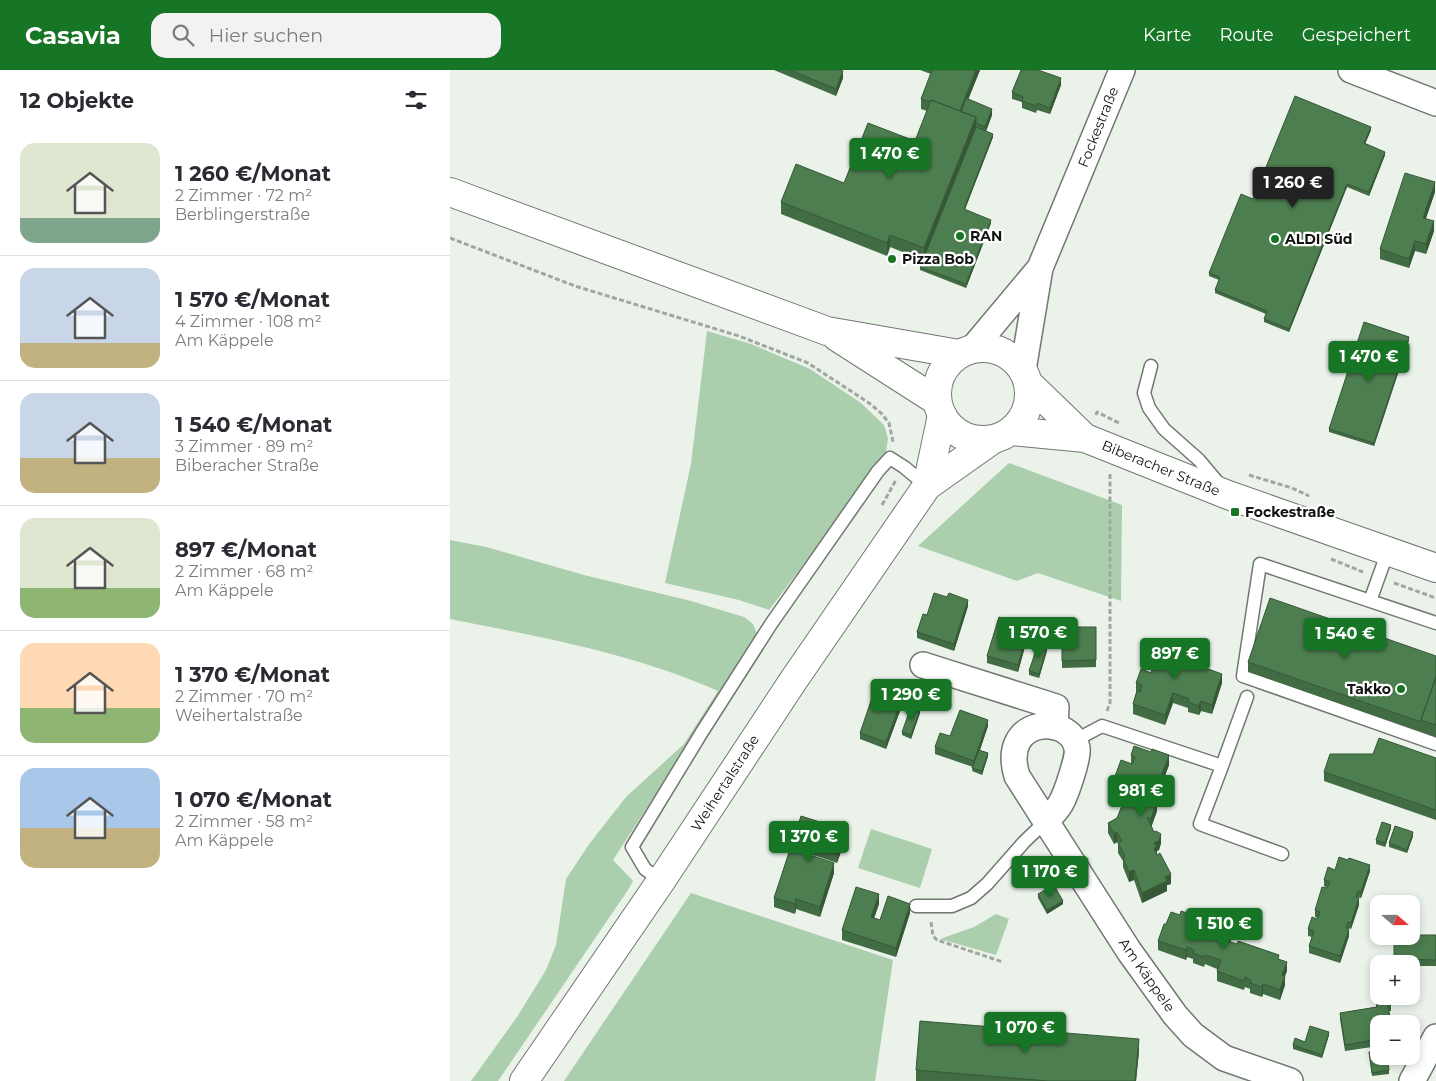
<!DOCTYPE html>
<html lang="de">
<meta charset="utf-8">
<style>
:root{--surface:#fff;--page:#f2f2f3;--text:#2b2b33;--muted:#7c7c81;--line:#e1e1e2;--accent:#167626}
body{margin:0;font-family:Montserrat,sans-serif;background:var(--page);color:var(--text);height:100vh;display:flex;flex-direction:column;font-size:19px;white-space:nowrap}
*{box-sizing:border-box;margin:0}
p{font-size:16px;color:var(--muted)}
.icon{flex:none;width:28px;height:28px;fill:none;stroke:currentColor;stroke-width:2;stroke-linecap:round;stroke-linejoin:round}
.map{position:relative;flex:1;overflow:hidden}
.details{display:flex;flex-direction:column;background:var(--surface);width:450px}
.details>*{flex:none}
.needle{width:32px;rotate:110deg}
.controls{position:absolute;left:920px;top:825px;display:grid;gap:10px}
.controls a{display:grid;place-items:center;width:50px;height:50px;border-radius:10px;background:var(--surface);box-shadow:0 2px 8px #0003;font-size:25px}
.price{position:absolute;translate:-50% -42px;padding:0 11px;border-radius:5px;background:var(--accent);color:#fff;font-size:16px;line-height:32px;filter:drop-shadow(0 1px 2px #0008)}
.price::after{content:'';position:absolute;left:50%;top:30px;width:15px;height:11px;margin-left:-8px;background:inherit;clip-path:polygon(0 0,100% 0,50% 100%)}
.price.active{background:#222;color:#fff}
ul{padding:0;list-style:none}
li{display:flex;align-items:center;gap:15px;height:125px;padding:0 20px}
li+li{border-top:1px solid var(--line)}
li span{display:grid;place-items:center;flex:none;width:140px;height:100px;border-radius:15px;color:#555}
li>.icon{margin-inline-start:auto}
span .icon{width:60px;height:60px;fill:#fffc;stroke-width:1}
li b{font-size:21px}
h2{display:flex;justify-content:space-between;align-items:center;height:60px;padding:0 20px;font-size:21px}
header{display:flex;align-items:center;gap:30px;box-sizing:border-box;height:70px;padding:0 25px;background:var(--accent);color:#fff}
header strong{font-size:24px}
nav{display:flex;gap:28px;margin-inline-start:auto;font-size:18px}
.search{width:350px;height:45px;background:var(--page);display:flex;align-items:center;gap:12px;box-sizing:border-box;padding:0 18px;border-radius:15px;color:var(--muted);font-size:19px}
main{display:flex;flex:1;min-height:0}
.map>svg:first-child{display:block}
.green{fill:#abceac}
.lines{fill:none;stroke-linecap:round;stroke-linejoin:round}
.service-casing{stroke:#717871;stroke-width:15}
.minor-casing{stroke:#717871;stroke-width:28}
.tertiary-casing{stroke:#717871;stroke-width:30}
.secondary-casing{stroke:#717871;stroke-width:30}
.path{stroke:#a0a7a0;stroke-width:3;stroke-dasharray:5 2.5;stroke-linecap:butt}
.service{stroke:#fff;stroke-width:12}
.minor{stroke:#fff;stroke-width:25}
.tertiary{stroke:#fff;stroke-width:28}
.secondary{stroke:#fff;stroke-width:28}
.wall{fill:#426c44}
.shaded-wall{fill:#365837}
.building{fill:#4d7e4f;stroke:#365837}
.poi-dot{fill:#167626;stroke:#fff;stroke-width:2}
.labels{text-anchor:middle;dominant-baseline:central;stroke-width:4.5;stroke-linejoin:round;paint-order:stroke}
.street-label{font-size:14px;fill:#101310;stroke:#fff}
.poi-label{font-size:14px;font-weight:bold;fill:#101310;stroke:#fff;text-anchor:start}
</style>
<header>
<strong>Casavia</strong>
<div class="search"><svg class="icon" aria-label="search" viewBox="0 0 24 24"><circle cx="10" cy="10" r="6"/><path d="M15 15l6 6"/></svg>Hier suchen</div>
<nav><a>Karte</a><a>Route</a><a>Gespeichert</a></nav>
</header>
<main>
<section class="details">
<h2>12 Objekte<svg class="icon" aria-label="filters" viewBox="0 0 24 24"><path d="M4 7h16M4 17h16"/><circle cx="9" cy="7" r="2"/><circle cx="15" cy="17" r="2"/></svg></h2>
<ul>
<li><span style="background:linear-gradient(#dfe7d0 75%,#7fa58c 0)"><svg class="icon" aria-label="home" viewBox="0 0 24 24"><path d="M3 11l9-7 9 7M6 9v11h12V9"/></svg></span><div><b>1 260 €/Monat</b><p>2 Zimmer · 72 m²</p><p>Berblingerstraße</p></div></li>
<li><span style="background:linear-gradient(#c9d6e8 75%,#c2b280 0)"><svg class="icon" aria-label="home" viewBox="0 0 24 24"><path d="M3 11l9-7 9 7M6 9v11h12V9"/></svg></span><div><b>1 570 €/Monat</b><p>4 Zimmer · 108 m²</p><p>Am Käppele</p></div></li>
<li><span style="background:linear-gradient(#c9d6e8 65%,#c2b280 0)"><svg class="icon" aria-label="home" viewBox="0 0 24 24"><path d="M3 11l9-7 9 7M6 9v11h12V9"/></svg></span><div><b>1 540 €/Monat</b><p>3 Zimmer · 89 m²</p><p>Biberacher Straße</p></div></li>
<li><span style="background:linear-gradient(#dfe7d0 70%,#8fb573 0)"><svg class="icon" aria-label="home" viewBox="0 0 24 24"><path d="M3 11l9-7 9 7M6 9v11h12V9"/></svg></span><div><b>897 €/Monat</b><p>2 Zimmer · 68 m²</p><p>Am Käppele</p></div></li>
<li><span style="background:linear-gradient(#ffd9b3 65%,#8fb573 0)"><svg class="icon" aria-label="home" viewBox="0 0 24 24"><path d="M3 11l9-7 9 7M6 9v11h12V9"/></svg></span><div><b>1 370 €/Monat</b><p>2 Zimmer · 70 m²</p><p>Weihertalstraße</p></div></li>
<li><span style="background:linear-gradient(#a9c7e8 60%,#c2b280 0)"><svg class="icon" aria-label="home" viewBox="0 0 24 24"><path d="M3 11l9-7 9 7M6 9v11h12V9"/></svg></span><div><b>1 070 €/Monat</b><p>2 Zimmer · 58 m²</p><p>Am Käppele</p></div></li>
</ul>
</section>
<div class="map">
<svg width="986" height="1011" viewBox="0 0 986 1011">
<rect width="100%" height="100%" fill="#eaf2ea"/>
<path class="green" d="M257,261L301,274L360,299L411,333L434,355L438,368L436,382L417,411L319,540L289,530L215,513L241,394Z
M559,393L672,435L671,531L588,503L567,511L468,476Z
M0,470L36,477L134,505L241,531L294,547L303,554L308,566L163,790L183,811L178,820L48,1011H21L67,947L96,900L106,875L116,809L140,773L176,727L234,674L268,621C183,583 91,567 0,549Z
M421,759L482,779L470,818L408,798Z
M241,823L443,890L425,1011H114Z
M546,844L559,849L546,885L490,869L524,857Z"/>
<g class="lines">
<defs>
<path id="service" d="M701,296L694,323L699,338L714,359L749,390L770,415
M920,531L938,481
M986,553L810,494L793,606L986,674
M624,671L652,656L772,696L797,627
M772,696L750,754L832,784
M211,811L195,799L182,777L252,662L321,554L428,401L440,388L454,397L477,416
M466,836H502L521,828L537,814L574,772L596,751"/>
<path id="minor" d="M901,0L986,33
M523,278L590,198
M573,300L590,198L672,0
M473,595L606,637L605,657
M596,751C601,746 607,740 611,733C616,724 629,687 627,678C620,643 549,647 567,706L679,881L725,945L743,965L774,988L840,1011
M962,1011L986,967"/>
<path id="tertiary" d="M477,416L492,345
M74,1011L211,811L343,611L477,416L542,370"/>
<path id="secondary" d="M0,122L377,261L509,284
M387,267L487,331
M487 324a46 46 0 1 1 92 0a46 46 0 1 1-92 0Z
M578,313L635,368
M561,361L635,368L778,425L986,498"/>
</defs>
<use href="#service" class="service-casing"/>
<use href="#minor" class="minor-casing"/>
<use href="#tertiary" class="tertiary-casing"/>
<use href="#secondary" class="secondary-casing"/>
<path class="path" d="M0,168L125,216L289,266L358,293L419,333L431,343L439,353L443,372
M646,345L647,342L671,354
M799,405L842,418L859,426
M432,435L446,410
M881,489L913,502
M944,513L986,528
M657,641L660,633V403
M481,852L483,866L487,870L553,892"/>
<use href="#service" class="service"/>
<use href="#minor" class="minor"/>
<use href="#tertiary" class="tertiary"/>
<use href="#secondary" class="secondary"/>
</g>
<path class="wall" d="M324,0H390L393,8L386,26Z
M470,0H530L518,29L542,45L536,61L543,67L515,139L541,153L516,218L470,200V197L473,190L440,177L437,186L331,144V132L394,113L465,71L477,41L471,39V29L481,4Z
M611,15L600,44L587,40L586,43L572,38V32L562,29V22Z
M921,60L915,74L935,85L919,126L897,117L839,262L814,252V249L816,244L765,223V220L769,210L759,206V203L803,129Z
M985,122L976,148L984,161L976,184L965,181L959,198L930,189V179Z
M959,270L924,376L879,362V359Z
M518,536L504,581L467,568V562L477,545Z
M612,557H646V597L612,598Z
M579,562L568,602L537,593V586Z
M597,581L589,608L579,605V601Z
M730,583L751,597L772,613L762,644L751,641L749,645L738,642V638L723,633L715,655L683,644V634L686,623V613L701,603L704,596H702V586Z
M986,586V667L798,602V592Z
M450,641L436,679L410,669V663Z
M470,643L461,669L452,665V662Z
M538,656L530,680L538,686L532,705L522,701L523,697L485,684V677L500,666Z
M681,685L719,695L714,708L719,724L711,728L709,727L707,731V741L701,757L704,762L711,773L709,780L707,781V785L721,814L717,815V821L692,833L684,810L679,812L673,797V791L668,783V774L667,772L664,774L658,763V753L667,748L672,736L671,726L673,722L664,719V709L681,694Z
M986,688V750L874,711V702Z
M351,746L395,770L387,793L363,785V786L384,803L370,847L346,839L345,844L324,837V828Z
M941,758L935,777L926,774V770Z
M963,766L957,783L939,777V773Z
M898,790L920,801L911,828L908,827L909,835L901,859L898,858V859L899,866L890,893L859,883V876L862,867L858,866V859L867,849L868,848L865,847V840L877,818H878L874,816V810L885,800Z
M588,824L613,834L597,844L588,828Z
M429,834L424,848L430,850L460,843L446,887L392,870V860Z
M716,854L772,858L780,872L829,889L837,901L835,906V915L830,930L813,924L812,927L800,923V919L795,917L794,920L767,911V899L755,894L754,897L743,893V889L737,887L736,890L708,880V871Z
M986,865V896H961V894H944V866Z
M926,928L941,935V941H939L929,954V976L895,981L890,949V943L926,937Z
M879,965L872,988L843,979V975Z
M689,981L686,1011H466V1000Z
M919,982L939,1000V1004L922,1006Z"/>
<path class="shaded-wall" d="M526,0H530L511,48L509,44Z
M393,1V8L386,26V19Z
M611,8V15L600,44V38Z
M542,39V45L535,64V57Z
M526,47V60L474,191V178Z
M921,57V60L914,76V73Z
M543,64V67L514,142V139Z
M935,82V85L919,126V122Z
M985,112V122L973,157V148Z
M897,114V117L839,262V259Z
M541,150V153L516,218V214Z
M984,151V161L976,184V174Z
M440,165V177L437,186V173Z
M965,171V181L959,198V189Z
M959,267V270L924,376V373Z
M518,530V536L504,581V574Z
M579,556V562L568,602V595Z
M597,577V581L589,608V604Z
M772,604V613L762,644V635Z
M723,623V633L715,655V645Z
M751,631V641L749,645V636Z
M450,634V641L436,679V672Z
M470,640V643L461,669V665Z
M538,650V656L524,697V691Z
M538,683V686L532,705V701Z
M719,685V695L711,717V707Z
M719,714V724L711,728V718Z
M709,717V727L704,739V730Z
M707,731V741L701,758V749Z
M941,755V758L935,777V773Z
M395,760V770L387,793V783Z
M667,762V772L664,774V764Z
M963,762V766L957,783V780Z
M711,764V773L709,780L707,781V787L704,788V773Z
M363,775V785L360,795V785Z
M384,793V803L370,847V837Z
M920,795V801L911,828V822Z
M684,800V810L679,812V802Z
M721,804V814L717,815V821L692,833V823L715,807Z
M429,824V834L421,857V847Z
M909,828V835L901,859V853Z
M346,829V839L345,844V834Z
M613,831V834L597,844V840Z
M460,834V843L446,887V878Z
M899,859V866L890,893V886Z
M781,861V871L777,880V871Z
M737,877V887L736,890V880Z
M837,892V901L835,906V915L830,930V920L832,905Z
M813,914V924L812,927V917Z
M879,962V965L872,988V985Z
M689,969V981L686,1011H685Z"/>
<path class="building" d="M340,0H390L393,1L386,19Z
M482,0H526L510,41L481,30L480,32L471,29Z
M571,0H588L611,8L600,38L587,33L586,36L572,31L573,27L562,22Z
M845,26L921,57L914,73L935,82L919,122L897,114L839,259L814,249L817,241L765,220L770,207L759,203L791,124L803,129Z
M516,28L542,39L535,57L526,53V47L511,42Z
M481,30L526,47L474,178L440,165L437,173L331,132L346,94L394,113L418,53L465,71Z
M526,57L543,64L514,139L541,150L516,214L470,197Z
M955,103L985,112L973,148L984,151L976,174L965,171L959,189L930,179Z
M914,252L959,267L924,373L879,359Z
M484,523L497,527L499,523L518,530L504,574L467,562L473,544L477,545Z
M820,528L986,586V607L971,650V652L798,592Z
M549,547L579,556L568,595L537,586Z
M612,557H646V590L612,591Z
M708,569L730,577L728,582L740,586L739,588L751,592L750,596L772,604L762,635L751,631L749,636L738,632L739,629L723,623L715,645L683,634L687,621L690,622L692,615L686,613L691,599L701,603L706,587L702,586Z
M588,574L597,577L589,604L579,601Z
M986,607V655L971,650Z
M423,625L450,634L436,672L410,663Z
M461,637L470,640L461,665L452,662Z
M510,640L538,650L524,691L485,677L490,663L500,666Z
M929,668L986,688V740L874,702L880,684H923Z
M684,676L701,682L702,679L719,685L711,707L716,709L719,714L711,718L709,717L704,730L707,731L701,749L697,747L704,762L706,761L711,764L709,771L704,773L707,777L704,778L707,785L710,783L721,804L715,807L717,811L692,823L684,800L679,802L673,788L675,786L668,773L672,771L667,762L664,764L658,753L667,748L675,728L671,726L676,713L664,709L671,690L682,694L685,687L681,685Z
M529,680L538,683L532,701L522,698Z
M351,746L395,760L387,783L363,775L360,785L384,793L370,837L346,829L345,834L324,828Z
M932,752L941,755L935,773L926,770Z
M945,756L963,762L957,780L939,773Z
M889,787L898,790L899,788L920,795L911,822L908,821L906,827L909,828L901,853L898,852L896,858L899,859L890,886L859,876L864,861L858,859L862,847L867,849L870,842L865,840L872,817L877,818L880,812L874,810L878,797L885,800Z
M604,815L613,831L597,840L588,824Z
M406,817L429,824L421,847L430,850L438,826L460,834L446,878L392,860Z
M731,841L772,855L771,858L781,861L777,871L787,874L788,871L829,885L828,889L837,892L832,905L835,906L830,920L813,914L812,917L800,913L801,910L795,907L794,911L767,901L771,890L755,885L754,887L743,883L744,880L737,877L736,880L708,871L714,854H716L721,842L730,845Z
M961,865H986V890L944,889V866H961Z
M940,926L941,935H938L941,954H929V969L895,975L890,943L927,937L926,928Z
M470,951L689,969L685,1011H598L466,1000Z
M860,956L879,962L872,985L843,975L845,968L855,972Z
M929,981V986H937L939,1000L922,1003L919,982Z"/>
<g class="poi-dot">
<circle cx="510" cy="166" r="5"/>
<circle cx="825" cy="169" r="5"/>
<circle cx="442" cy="189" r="5"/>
<rect x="780" y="437" width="10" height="10" rx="2.5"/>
<circle cx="951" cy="619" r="5"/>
</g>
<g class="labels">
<g class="street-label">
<text transform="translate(648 57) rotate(-68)">Fockestraße</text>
<text transform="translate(711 398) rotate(22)">Biberacher Straße</text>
<text transform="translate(275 713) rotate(-57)">Weihertalstraße</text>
<text transform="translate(697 905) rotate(55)">Am Käppele</text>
</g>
<g class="poi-label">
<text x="520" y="166">RAN</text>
<text x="835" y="169">ALDI Süd</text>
<text x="452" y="189">Pizza Bob</text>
<text x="795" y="442">Fockestraße</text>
<text x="941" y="619" text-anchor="end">Takko</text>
</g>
</g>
</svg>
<div class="controls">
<a><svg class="needle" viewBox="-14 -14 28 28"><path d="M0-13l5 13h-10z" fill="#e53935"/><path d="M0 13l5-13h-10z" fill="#7c7c81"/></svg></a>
<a>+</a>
<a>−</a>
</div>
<b class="price" style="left:440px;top:110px">1 470 €</b>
<b class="price active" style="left:843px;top:139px">1 260 €</b>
<b class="price" style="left:919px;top:313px">1 470 €</b>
<b class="price" style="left:588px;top:589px">1 570 €</b>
<b class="price" style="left:895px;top:590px">1 540 €</b>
<b class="price" style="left:725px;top:610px">897 €</b>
<b class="price" style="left:461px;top:651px">1 290 €</b>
<b class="price" style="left:691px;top:747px">981 €</b>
<b class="price" style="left:359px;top:793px">1 370 €</b>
<b class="price" style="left:600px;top:828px">1 170 €</b>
<b class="price" style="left:774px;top:880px">1 510 €</b>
<b class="price" style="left:575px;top:984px">1 070 €</b>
</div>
</main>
